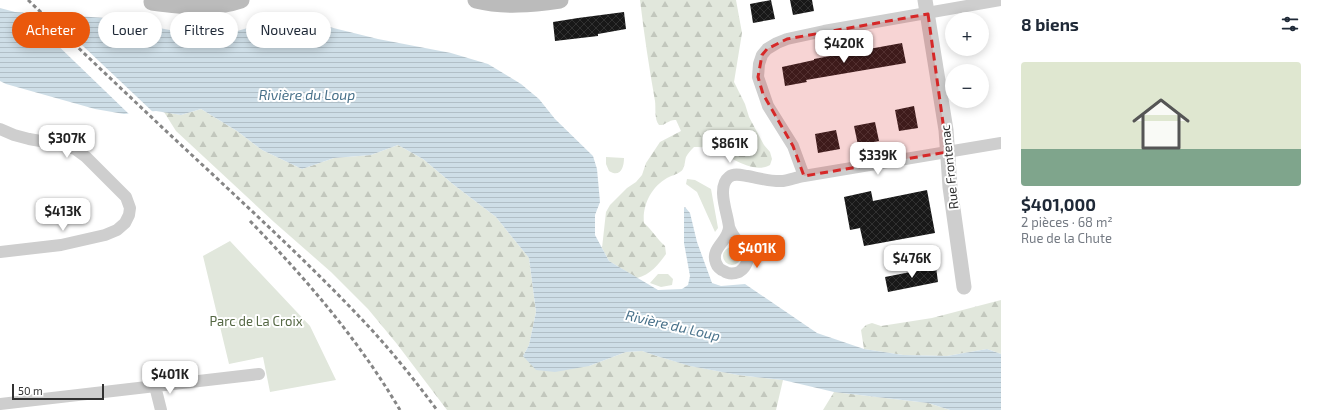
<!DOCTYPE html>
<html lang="fr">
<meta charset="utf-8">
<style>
:root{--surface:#fff;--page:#f6f6f7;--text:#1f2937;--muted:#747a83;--line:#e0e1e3;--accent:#ea580c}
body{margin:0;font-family:"Exo 2",sans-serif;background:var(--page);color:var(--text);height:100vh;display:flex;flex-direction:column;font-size:15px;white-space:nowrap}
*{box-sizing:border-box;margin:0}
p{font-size:13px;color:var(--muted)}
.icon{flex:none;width:22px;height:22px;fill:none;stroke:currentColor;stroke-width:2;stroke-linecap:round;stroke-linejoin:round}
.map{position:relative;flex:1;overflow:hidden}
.drawer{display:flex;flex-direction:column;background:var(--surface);width:320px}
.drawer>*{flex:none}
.hud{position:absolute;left:12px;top:12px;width:380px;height:36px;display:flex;gap:8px}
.tools{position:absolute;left:945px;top:12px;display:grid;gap:8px}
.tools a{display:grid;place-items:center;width:44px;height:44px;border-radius:50%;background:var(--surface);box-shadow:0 2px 10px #0003;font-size:20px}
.scale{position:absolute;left:12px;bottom:10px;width:92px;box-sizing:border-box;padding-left:4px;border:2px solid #313131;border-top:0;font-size:11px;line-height:14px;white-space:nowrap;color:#313131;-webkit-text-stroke:3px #fff;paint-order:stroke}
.price{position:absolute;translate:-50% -34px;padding:0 9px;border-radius:8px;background:#fff;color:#222;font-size:13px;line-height:26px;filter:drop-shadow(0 1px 2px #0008)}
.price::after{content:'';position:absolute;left:50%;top:24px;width:12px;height:9px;margin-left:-6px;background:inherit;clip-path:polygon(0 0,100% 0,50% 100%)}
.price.selected{background:var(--accent);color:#fff}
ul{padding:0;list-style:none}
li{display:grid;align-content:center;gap:8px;height:212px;padding:0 20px}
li+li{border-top:1px solid var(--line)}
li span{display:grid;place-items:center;height:124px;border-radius:4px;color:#555}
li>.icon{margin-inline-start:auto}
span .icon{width:72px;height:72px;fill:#fffc;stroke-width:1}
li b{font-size:17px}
h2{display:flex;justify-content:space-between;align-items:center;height:48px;padding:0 20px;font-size:17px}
.tag{padding:0 14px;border-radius:18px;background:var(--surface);box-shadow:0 2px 10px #0003;font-size:14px;line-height:36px}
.tag.selected{background:var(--accent);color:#fff}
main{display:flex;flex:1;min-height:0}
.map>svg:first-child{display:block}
.green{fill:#e1e7dc}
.forest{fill:url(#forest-firs)}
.water{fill:url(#water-rules)}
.pier{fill:#fff}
.building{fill:url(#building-cross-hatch)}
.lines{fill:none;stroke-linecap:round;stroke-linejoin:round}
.minor{stroke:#cecece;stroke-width:12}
.tertiary{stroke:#cecece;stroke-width:15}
.secondary{stroke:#bbb;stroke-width:17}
.rail{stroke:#868686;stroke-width:3;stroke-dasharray:4 3;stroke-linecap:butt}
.marked{fill:#d62828;fill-opacity:0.2;stroke:#d62828;stroke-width:3;stroke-dasharray:8 5;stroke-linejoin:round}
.labels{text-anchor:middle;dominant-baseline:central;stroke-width:4;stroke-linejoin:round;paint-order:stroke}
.street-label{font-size:13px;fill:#313131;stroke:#fff}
.park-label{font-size:13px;fill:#556844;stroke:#fff}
.water-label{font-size:14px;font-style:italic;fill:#48718a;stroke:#fff}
</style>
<main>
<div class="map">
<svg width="1001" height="410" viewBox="0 0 1001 410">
<defs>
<pattern id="forest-firs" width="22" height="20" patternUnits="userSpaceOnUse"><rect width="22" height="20" fill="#e1e7dc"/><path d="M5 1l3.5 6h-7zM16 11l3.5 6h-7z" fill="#c2c7bd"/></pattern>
<pattern id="water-rules" width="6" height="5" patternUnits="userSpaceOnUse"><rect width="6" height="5" fill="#cedee7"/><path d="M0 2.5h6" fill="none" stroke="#b1bfc7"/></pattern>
<pattern id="building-cross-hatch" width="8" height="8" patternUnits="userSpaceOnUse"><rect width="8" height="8" fill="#181818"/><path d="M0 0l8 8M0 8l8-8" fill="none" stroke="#313131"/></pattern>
</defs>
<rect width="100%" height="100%" fill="#fff"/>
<path class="green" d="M606,157L624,158C624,168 620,178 609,171L606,164Z
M687,179L695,180L711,189L718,228L715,232L697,192L686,184Z
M230,241L310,326L336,380L270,392L263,357L229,364L203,256Z
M723 256a9 9 0 1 1 18 0a9 9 0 1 1-18 0Z
M658,274H668L673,279L672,285L661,287L650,283Z"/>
<path class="forest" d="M640,0H736L742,33L734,82L745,104L749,117L764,145L770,152L772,159L770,165C751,175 728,154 710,148C705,147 699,147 694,147C691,150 688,153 686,157C685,160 685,165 683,169C680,174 672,175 667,178C651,187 642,206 644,223C652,230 657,239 665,246L666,254C659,264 650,275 637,278L609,261L602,248L606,212L610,205L627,188L636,182L642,175L646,163L660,142L681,131L676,120C669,119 665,126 659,125C654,119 656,108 655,101C649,67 644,34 640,0Z
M201,109L237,131L262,150L302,169L334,158L371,155L398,145L423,159L454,185L496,217L529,258L536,312L529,345L523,356L589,366L626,352L642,351L660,357L691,366L738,375L783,380L776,410H447L397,344L368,309L331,272L274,222L176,131L164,112L181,115Z
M1001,300V354L987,349L947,356L903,355L864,349L861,330L866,325L872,323L881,326L932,318Z
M834,392L928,403L950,410H823Z"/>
<path class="water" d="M0,8L15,12L106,18L191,34L234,32L278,19L309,22L378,39L451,53L488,64L521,84L539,99L555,119L593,156L597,169L600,202L595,215V235L609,261L658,290L682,289L688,285L690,276L684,243V208L685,207L690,213L697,242L712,283L721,286L745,284L817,333L864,349L903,355L947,356L987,349L1001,354V410H950L928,403L834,392L783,380L738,375L690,366L660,357L642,351L626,352L589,366L555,372L536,370L523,356L529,345L536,312L529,258L496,217L454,185L423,159L398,145L371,155L334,158L302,169L262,150L237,131L201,109L181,115L156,111L124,114L95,109L6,84L0,81Z"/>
<path class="pier" d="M21,10L47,12L154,113L131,116Z"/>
<path class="building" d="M771,0L775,19L753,23L750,4Z
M790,0H812L814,11L793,15Z
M624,12L626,29L598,34V36L555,41L553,22L578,18Z
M902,43L906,63L806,80L807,82L785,86L782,67L814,60V59Z
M914,106L918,128L899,131L895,110Z
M875,122L879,141L858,145L854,126Z
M836,130L840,149L818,153L815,134Z
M927,190L935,233L864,246L860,228L850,230L844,197L871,191L873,201Z
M936,267L938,282L888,292L885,277Z"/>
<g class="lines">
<path class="minor" d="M0,129L14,135L29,139L63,145L75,149L86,157L126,197L130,208L129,215L125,223L117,230L105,235L61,245L0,252
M804,176L793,146L768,106L758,77L759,64L762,55L767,49L777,43L787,39L824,31L1001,0
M729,227C731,232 733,236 737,240C740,243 744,244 746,248C751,256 747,267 739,272C734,274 728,274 724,271C720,270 717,266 716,263C710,248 729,241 729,227C728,214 716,187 729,177C734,173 741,175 747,176C759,178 771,182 783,181C790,180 797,177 804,176L1001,143
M155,386L161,410
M0,404L259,374"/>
<path class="tertiary" d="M925,0L946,130L950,187L964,287"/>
<path class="secondary" d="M476,0C504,7 532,4 560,0
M152,2C182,6 212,10 241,0"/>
<path class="rail" d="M28,0C84,53 139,106 195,158C254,213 315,269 370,328C394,354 416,382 437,410
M250,221C307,280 358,339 400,410"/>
</g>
<path class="marked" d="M928,14L947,152L804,176L793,146L763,94L758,77L762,55L767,49L787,39Z"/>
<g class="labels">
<g class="street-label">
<text transform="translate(949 167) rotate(-96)">Rue Frontenac</text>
</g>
<g class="park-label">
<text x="256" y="321">Parc de La Croix</text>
</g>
<g class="water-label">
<text x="307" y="94">Rivière du Loup</text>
<text transform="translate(673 325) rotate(13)">Rivière du Loup</text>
</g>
</g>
</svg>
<div class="tools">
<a>+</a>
<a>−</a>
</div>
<div class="scale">50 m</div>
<b class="price" style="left:844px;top:64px">$420K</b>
<b class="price" style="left:67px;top:159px">$307K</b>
<b class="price" style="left:730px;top:164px">$861K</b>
<b class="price" style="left:878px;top:176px">$339K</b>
<b class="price" style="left:63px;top:232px">$413K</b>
<b class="price selected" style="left:757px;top:269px">$401K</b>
<b class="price" style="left:912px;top:279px">$476K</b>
<b class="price" style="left:170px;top:395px">$401K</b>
<div class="hud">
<a class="tag selected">Acheter</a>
<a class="tag">Louer</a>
<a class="tag">Filtres</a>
<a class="tag">Nouveau</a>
</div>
</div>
<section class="drawer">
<h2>8 biens<svg class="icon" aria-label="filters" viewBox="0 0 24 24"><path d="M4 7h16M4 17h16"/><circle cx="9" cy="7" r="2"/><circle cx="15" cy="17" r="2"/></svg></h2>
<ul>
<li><span style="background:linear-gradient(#dfe7d0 70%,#7fa58c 0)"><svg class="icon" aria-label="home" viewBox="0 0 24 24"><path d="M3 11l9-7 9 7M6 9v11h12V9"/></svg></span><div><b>$401,000</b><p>2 pièces · 68 m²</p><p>Rue de la Chute</p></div></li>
</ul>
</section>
</main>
